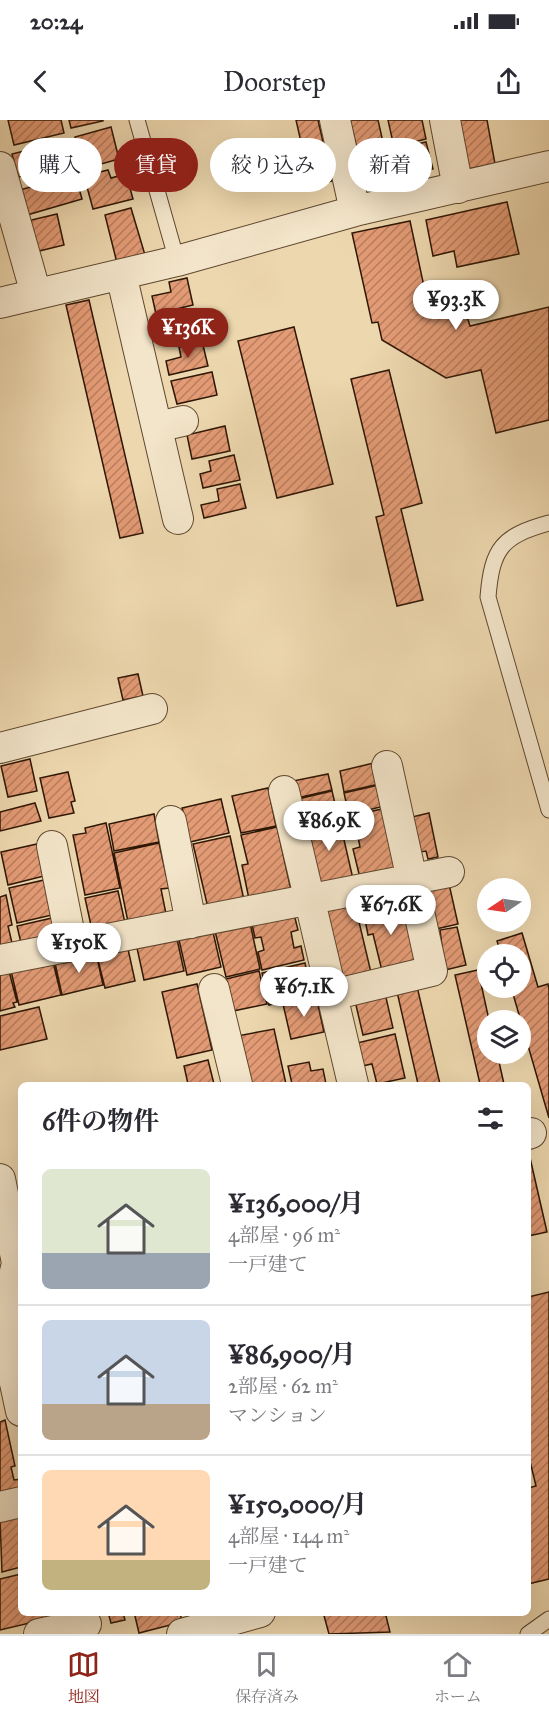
<!DOCTYPE html>
<html lang="ja">
<meta charset="utf-8">
<style>
:root{--surface:#fff;--page:#f2f2f3;--text:#2b2b33;--muted:#7c7c81;--line:#e1e1e2;--accent:#8f2418}
body{margin:0;font-family:"IM FELL Great Primer","Noto Serif JP",serif;background:var(--page);color:var(--text);height:100vh;display:flex;flex-direction:column;font-size:22px;white-space:nowrap}
*{box-sizing:border-box;margin:0}
p{font-size:20px;color:var(--muted)}
.icon{flex:none;width:33px;height:33px;fill:none;stroke:currentColor;stroke-width:2;stroke-linecap:round;stroke-linejoin:round}
.map{position:relative;flex:1;overflow:hidden}
.side{position:absolute;left:18px;top:962px;width:513px;height:534px;display:flex;flex-direction:column;background:var(--surface);border-radius:9px;box-shadow:0 6px 24px #0002}
.side>*{flex:none}
.top-card{position:absolute;left:18px;top:18px;width:513px;height:54px;display:flex;gap:12px}
.needle{width:39px;rotate:257deg}
.buttons{position:absolute;left:477px;top:758px;display:grid;gap:12px}
.buttons a{display:grid;place-items:center;width:54px;height:54px;border-radius:50%;background:var(--surface);box-shadow:0 6px 24px #0002;font-size:30px}
.price{position:absolute;translate:-50% -51px;padding:0 14px;border-radius:21px;background:#fff;color:#222;font-size:20px;line-height:39px;filter:drop-shadow(0 2px 3px #0008)}
.price::after{content:'';position:absolute;left:50%;top:36px;width:18px;height:14px;margin-left:-9px;background:inherit;clip-path:polygon(0 0,100% 0,50% 100%)}
.price.on{background:var(--accent);color:#fff}
ul{padding:0;list-style:none}
li{display:flex;align-items:center;gap:18px;height:150px;padding:0 24px}
li+li{border-top:2px solid var(--line)}
li span{display:grid;place-items:center;flex:none;width:168px;height:120px;border-radius:9px;color:#555}
li>.icon{margin-inline-start:auto}
span .icon{width:72px;height:72px;fill:#fffc;stroke-width:1}
li b{font-size:26px}
h2{display:flex;justify-content:space-between;align-items:center;height:72px;padding:0 24px;font-size:26px}
.pill{padding:0 21px;border-radius:27px;background:var(--surface);box-shadow:0 6px 24px #0002;font-size:21px;line-height:54px}
.pill.on{background:var(--accent);color:#fff}
.status{display:flex;justify-content:space-between;align-items:center;height:42px;padding:0 30px;background:var(--surface);direction:ltr}
.status svg{height:16px;fill:currentColor}
header{display:flex;justify-content:space-between;align-items:center;height:78px;padding:0 24px;background:var(--surface);font-size:27px;font-weight:600}
.tabs{display:flex;justify-content:space-around;align-items:center;height:84px;border-top:2px solid var(--line);background:var(--surface);font-size:16px;color:var(--muted)}
.tabs a{display:grid;justify-items:center;gap:3px}
.tabs .on{color:var(--accent)}
.map>svg:first-child{display:block}
.building{fill:url(#building-hatch);stroke:#2f1705;stroke-width:1.5}
.lines{fill:none;stroke-linecap:round;stroke-linejoin:round}
.lane-casing{stroke:#5e472f;stroke-width:17}
.street-casing{stroke:#5e472f;stroke-width:32}
.lane{stroke:#f3e5ca;stroke-width:15}
.street{stroke:#f3e5ca;stroke-width:30}
</style>
<div class="status"><b>20:24</b><svg viewBox="0 0 49 12"><path d="M0 12V9h3v3zM5 12V6h3v6zM10 12V3h3v9zM15 12V0h3v12zM26 1h20v11H26zM47 4h2v5h-2z"/></svg></div>
<header><svg class="icon" aria-label="back" viewBox="0 0 24 24"><path d="M15 5l-7 7 7 7"/></svg>Doorstep<svg class="icon" aria-label="share" viewBox="0 0 24 24"><path d="M12 15V3M7 8l5-5 5 5M5 13v7h14v-7"/></svg></header>
<div class="map">
<svg width="549" height="1514" viewBox="0 0 549 1514">
<defs>
<pattern id="building-hatch" width="6" height="6" patternUnits="userSpaceOnUse" patternTransform="scale(1.5)"><rect width="6" height="6" fill="#e39b75"/><path d="M-1 1l2-2M0 6l6-6M5 7l2-2" fill="none" stroke="#b87d5e"/></pattern>
</defs>
<rect width="100%" height="100%" fill="#edd7ae"/>
<filter id="stains"><feTurbulence type="fractalNoise" baseFrequency=".00333" numOctaves="4"/><feColorMatrix values="0 0 0 0 .2 0 0 0 0 .09 0 0 0 0 .02 0 0 0 .5 -.17"/></filter>
<radialGradient id="worn" r=".72"><stop offset=".6" stop-color="#630" stop-opacity="0"/><stop offset="1" stop-color="#630" stop-opacity=".3"/></radialGradient>
<path class="building" d="M8,0H61L64,13L14,25Z
M69,0H103V1L71,8Z
M296,0H318L332,61L311,66Z
M350,0H378L387,40L361,46Z
M388,0H422L426,19L394,27Z
M459,0H487L495,44L468,49Z
M111,7L119,39L83,49L75,17Z
M64,21L70,44L18,57L12,34Z
M426,22L433,49L401,56L395,29Z
M108,50L111,58L126,54L133,79L93,89L84,56Z
M75,54L82,79L27,95L20,70Z
M507,82L519,134L457,147L454,131L433,136L426,100Z
M131,88L145,135L117,143L105,95Z
M57,94L64,125L31,133L23,102Z
M410,101L429,190L446,187L467,196L470,206L549,187V300L496,313L481,250L446,258L382,220L378,202L372,203L352,113Z
M187,158L193,185L156,194L152,176L171,172L169,162Z
M89,180L143,413L120,418L66,185Z
M194,190L200,216L169,223L166,208L175,206L173,195Z
M294,207L333,364L277,378L238,221Z
M202,221L208,246L169,255L166,241L181,237L179,227Z
M389,250L422,383L401,389L423,480L397,486L376,397L384,395L351,259Z
M212,252L217,275L177,284L171,261Z
M225,306L230,331L192,339L187,315Z
M234,335L240,360L203,368L200,354L211,351L209,341Z
M240,364L246,388L204,398L201,385L219,381L217,369Z
M138,554L143,576L123,580L118,558Z
M30,639L37,671L8,677L1,646Z
M374,643L379,664L344,672L340,651Z
M68,652L75,681L71,682L74,693L49,698L40,658Z
M328,654L332,670L297,678L293,661Z
M379,665L384,686L349,695L344,673Z
M268,668L276,706L241,713L232,676Z
M332,671L338,696L304,704L298,679Z
M221,679L229,713L190,722L182,688Z
M35,683L41,701L0,711V692Z
M382,689L396,749L360,758L353,729L360,727L356,707L349,708L346,697Z
M429,693L438,737L428,739L426,731L420,732L412,697Z
M154,694L159,722L114,731L109,704Z
M339,698L353,759L319,767L305,706Z
M106,703L120,768L85,775L73,715L86,713L85,708Z
M277,707L291,770L249,779L242,745L248,744L241,715Z
M230,716L244,780L208,788L193,724Z
M159,723L169,768L161,769L166,794L128,802L114,733Z
M37,724L44,756L8,765L1,732Z
M44,760L52,795L17,803L9,768Z
M449,764L458,804L436,809L427,769Z
M118,771L125,803L92,810L85,778Z
M6,775L12,805L8,806L12,823L0,826V777Z
M401,775L419,850L384,859L373,814L368,815L362,784Z
M355,785L373,861L343,867L326,791Z
M294,794L298,810L291,812L294,828L301,826L304,840L262,850L258,832L264,830L261,817L255,818L252,804Z
M52,798L55,809L50,816L21,823L17,806Z
M250,803L260,849L226,857L215,811Z
M457,807L466,845L445,850L440,810Z
M213,812L221,847L187,855L179,820Z
M522,813L538,867L548,864L549,869V998L511,867H520V834H501L497,821Z
M177,819L184,851L144,860L137,828Z
M128,829L135,861L105,868L97,836Z
M96,833L103,865L62,875L55,843Z
M53,842L61,875L19,885L11,851Z
M305,843L309,862L298,864L302,877L269,885L262,853Z
M478,850L489,900L488,933H497L504,964H480L455,855Z
M9,851L17,882L13,883L15,887L0,891V853Z
M259,851L267,884L233,891L226,859Z
M415,858L440,964H418L395,863Z
M197,864L212,930L177,938L162,872Z
M384,869L393,908L363,915L355,881Z
M316,876L324,912L291,919L283,884Z
M39,887L47,919L0,930V896Z
M274,909L286,964H248L237,916Z
M395,914L405,958L377,964L372,944L362,946L357,923Z
M208,940L214,964H188L184,946Z
M309,942L311,951L323,949L326,964H292L288,946Z
M528,1029L547,1112L528,1116Z
M549,1172V1459L528,1464V1368L536,1366L528,1333V1177Z
M5,1300L15,1346L11,1347L14,1360L21,1359V1371L0,1376V1302Z
M21,1395V1447L2,1452L0,1400Z
M21,1454V1492H54L55,1497L0,1510V1459Z
M108,1492H123L125,1500L111,1503Z
M134,1492H180L182,1502L139,1513Z
M323,1492H385L390,1512L329,1514Z"/>
<g class="lines">
<defs>
<path id="lane" d="M137,0L177,141
M549,403C502,416 492,428 488,477L549,690
M528,1514L549,1499"/>
<path id="street" d="M335,0L355,91
M445,0L458,68
M0,47L36,174
M121,154L178,399
M0,183L177,141L355,91L549,46
M157,307L183,301
M0,628L152,589
M284,671L353,964
M171,701L191,803
M52,726L72,826
M0,840L449,752
M214,869L237,964
M332,875L432,851L387,646
M528,1014L531,1013
M0,1059L17,1143L12,1165L13,1254L21,1291
M0,1387L21,1382
M39,1514L86,1504
M182,1514L260,1492"/>
</defs>
<use href="#lane" class="lane-casing"/>
<use href="#street" class="street-casing"/>
<use href="#lane" class="lane"/>
<use href="#street" class="street"/>
</g>
<rect width="100%" height="100%" filter="url(#stains)"/>
<rect width="100%" height="100%" fill="url(#worn)"/>
</svg>
<div class="buttons">
<a><svg class="needle" viewBox="-14 -14 28 28"><path d="M0-13l5 13h-10z" fill="#e53935"/><path d="M0 13l5-13h-10z" fill="#7c7c81"/></svg></a>
<a><svg class="icon" aria-label="locate" viewBox="0 0 24 24"><circle cx="12" cy="12" r="6"/><path d="M12 2v4M12 18v4M2 12h4M18 12h4"/></svg></a>
<a><svg class="icon" aria-label="layers" viewBox="0 0 24 24"><path d="M12 4l9 5-9 5-9-5zM3 14l9 5 9-5"/></svg></a>
</div>
<b class="price" style="left:456px;top:211px">¥93.3K</b>
<b class="price on" style="left:188px;top:239px">¥136K</b>
<b class="price" style="left:329px;top:732px">¥86.9K</b>
<b class="price" style="left:391px;top:816px">¥67.6K</b>
<b class="price" style="left:79px;top:854px">¥150K</b>
<b class="price" style="left:304px;top:898px">¥67.1K</b>
<div class="top-card">
<a class="pill">購入</a>
<a class="pill on">賃貸</a>
<a class="pill">絞り込み</a>
<a class="pill">新着</a>
</div>
<section class="side">
<h2>6件の物件<svg class="icon" aria-label="filters" viewBox="0 0 24 24"><path d="M4 7h16M4 17h16"/><circle cx="9" cy="7" r="2"/><circle cx="15" cy="17" r="2"/></svg></h2>
<ul>
<li><span style="background:linear-gradient(#dfe7d0 70%,#9aa5b1 0)"><svg class="icon" aria-label="home" viewBox="0 0 24 24"><path d="M3 11l9-7 9 7M6 9v11h12V9"/></svg></span><div><b>¥136,000/月</b><p>4部屋 · 96 m²</p><p>一戸建て</p></div></li>
<li><span style="background:linear-gradient(#c9d6e8 70%,#b9a48a 0)"><svg class="icon" aria-label="home" viewBox="0 0 24 24"><path d="M3 11l9-7 9 7M6 9v11h12V9"/></svg></span><div><b>¥86,900/月</b><p>2部屋 · 62 m²</p><p>マンション</p></div></li>
<li><span style="background:linear-gradient(#ffd9b3 75%,#c2b280 0)"><svg class="icon" aria-label="home" viewBox="0 0 24 24"><path d="M3 11l9-7 9 7M6 9v11h12V9"/></svg></span><div><b>¥150,000/月</b><p>4部屋 · 144 m²</p><p>一戸建て</p></div></li>
</ul>
</section>
</div>
<nav class="tabs">
<a class="on"><svg class="icon" aria-label="map" viewBox="0 0 24 24"><path d="M3 6l6-2 6 2 6-2v14l-6 2-6-2-6 2zM9 4v14M15 6v14"/></svg>地図</a>
<a><svg class="icon" aria-label="saved" viewBox="0 0 24 24"><path d="M7 4h10v16l-5-4-5 4z"/></svg>保存済み</a>
<a><svg class="icon" aria-label="home" viewBox="0 0 24 24"><path d="M3 11l9-7 9 7M6 9v11h12V9"/></svg>ホーム</a>
</nav>
